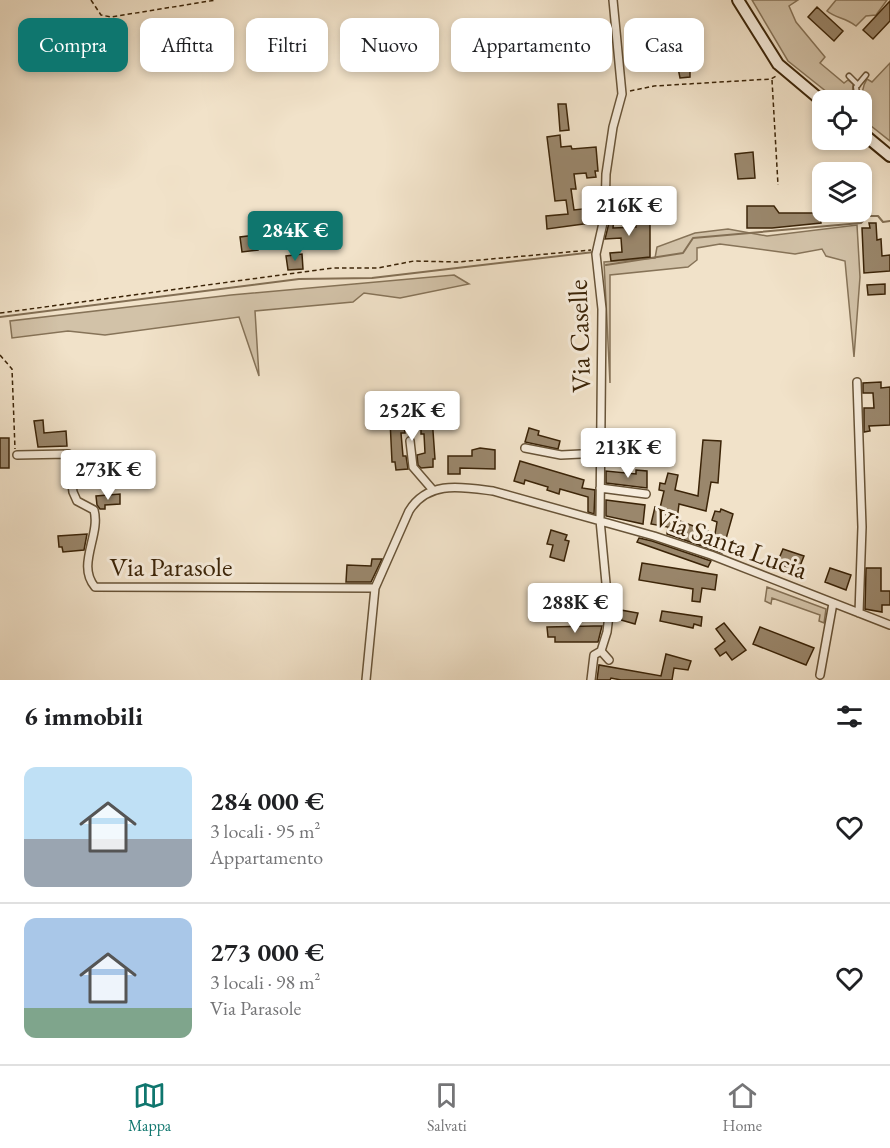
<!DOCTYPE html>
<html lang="it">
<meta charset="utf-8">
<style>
:root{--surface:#fff;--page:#f2f2f2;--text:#202124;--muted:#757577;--line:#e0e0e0;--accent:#0f766e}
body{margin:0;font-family:"EB Garamond",serif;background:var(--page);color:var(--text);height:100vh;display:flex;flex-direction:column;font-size:22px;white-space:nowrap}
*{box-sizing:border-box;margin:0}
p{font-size:20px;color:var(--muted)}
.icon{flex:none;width:33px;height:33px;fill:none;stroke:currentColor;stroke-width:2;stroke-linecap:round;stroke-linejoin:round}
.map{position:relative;height:680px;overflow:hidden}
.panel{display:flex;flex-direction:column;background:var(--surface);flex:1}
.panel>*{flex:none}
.guide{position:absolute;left:18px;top:18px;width:855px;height:54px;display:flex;gap:12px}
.buttons{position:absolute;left:812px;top:90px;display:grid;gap:12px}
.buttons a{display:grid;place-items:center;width:60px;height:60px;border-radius:12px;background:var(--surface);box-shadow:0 3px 9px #0003;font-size:30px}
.price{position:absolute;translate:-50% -51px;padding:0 14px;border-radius:6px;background:#fff;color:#222;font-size:20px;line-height:39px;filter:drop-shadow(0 2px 3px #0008)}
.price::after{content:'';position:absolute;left:50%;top:36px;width:18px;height:14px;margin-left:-9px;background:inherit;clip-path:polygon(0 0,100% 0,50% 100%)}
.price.selected{background:var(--accent);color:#fff}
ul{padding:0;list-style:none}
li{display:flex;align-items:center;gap:18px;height:150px;padding:0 24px}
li+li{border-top:2px solid var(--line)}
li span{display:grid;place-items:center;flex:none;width:168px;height:120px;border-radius:12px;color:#555}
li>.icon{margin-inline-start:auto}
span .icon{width:72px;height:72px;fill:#fffc;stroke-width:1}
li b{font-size:26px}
h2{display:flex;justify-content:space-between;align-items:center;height:72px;padding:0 24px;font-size:26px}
.pill{padding:0 21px;border-radius:12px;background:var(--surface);box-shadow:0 3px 9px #0003;font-size:21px;line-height:54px}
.pill.selected{background:var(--accent);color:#fff}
.menu{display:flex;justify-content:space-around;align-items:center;height:84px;border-top:2px solid var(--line);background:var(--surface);font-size:16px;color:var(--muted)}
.menu a{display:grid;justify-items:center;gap:3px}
.menu .selected{color:var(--accent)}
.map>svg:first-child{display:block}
.green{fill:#d2c2a8;stroke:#867358;stroke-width:1.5}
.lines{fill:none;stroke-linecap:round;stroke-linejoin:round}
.stream{stroke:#836f54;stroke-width:2}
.building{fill:#9a876c;stroke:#3b2408;stroke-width:1.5}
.lane-casing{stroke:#685438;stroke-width:7}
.street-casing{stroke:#685438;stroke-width:10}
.secondary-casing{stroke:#3b2408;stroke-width:14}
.path{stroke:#3b2408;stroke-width:1.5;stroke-dasharray:4.5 3;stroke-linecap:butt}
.lane{stroke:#f6ecdc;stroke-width:4}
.street{stroke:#f6ecdc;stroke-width:7}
.secondary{stroke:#f6ecdc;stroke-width:10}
.labels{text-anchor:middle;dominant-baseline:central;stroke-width:6;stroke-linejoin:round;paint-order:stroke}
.street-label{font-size:27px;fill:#3b2408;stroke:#f6ecdc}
</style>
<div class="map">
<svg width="890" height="680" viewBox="0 0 890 680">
<rect width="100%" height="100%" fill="#f1e2c9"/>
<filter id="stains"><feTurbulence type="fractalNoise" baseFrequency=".00333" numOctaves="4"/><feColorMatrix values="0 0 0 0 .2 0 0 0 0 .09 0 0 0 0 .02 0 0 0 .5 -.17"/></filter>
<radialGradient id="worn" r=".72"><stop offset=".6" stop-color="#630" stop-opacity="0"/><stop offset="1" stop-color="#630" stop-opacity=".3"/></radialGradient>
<path class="green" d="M752,0H798L789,6L796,22L825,57L820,63L844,83L848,80L853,84L852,100H837L788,61Z
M836,0H887L876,15L866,16L856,26C845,17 837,19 827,11Z
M890,63V141L861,118C864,104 859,91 867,79L872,82Z
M857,225L860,277L854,357L845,261L826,256L822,249L795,254L720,244L697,248V260L688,267L610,275V383L604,262L655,258L657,247L695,233L728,229L767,236Z
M454,275L469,284L400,298L364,293L353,302L255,311L259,376L239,317L105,335L68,331L12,338L10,321L231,295Z
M767,587L826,609L824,623L819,621L820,615L772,598L771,604L765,601Z"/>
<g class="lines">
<path class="stream" d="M606,265L683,253L693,238L861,223L868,216H878L883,222L890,221
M0,317L299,279L372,278L594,252"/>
</g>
<path class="building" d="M890,1V21L873,39L863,30Z
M817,7L843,31L834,41L808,17Z
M690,57V77L680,78L676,58Z
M558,104H566L569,130L560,131Z
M560,135L561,147L571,146L572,149L596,147L598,171H595L596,177L587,178L586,173L574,174L576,189H571L574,210L600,207L599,213L598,222L547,229L546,216L568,214L566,200L555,201L547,137Z
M753,152L755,178L738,179L735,154Z
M611,189H617L613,228L636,227L635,222H650V257L611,261L610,253L622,252L621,238L605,239L611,215Z
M747,206H774L779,213H820L821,223L772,228H747Z
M869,223H876L877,240L881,239L882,256L890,255V271L864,273L862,228H870Z
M299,224L300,239L257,243L258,250L242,252L240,237L264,234V227Z
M302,254L303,269L288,270L286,256Z
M885,284V294L868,295L867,285Z
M881,382V388L890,387V425L869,426L870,431L864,432V408H874L873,393H863V383Z
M432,417L435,459H433V467L421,468L418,465L417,455L425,453L424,434H421V426L404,427L405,433H401L403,456H406L408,469L396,470L395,462H392L390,420Z
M43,420L44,433L66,431L67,446L38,447L34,421Z
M529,428L539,431L538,435L560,441L558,449L525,442Z
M0,438H9V468H0Z
M703,440L721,441L718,483L711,482L706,511L679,504L677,520L715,534L717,522L712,520L715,511L720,512L721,509L733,514L722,553L667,534L668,527L651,524L655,507L660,508L664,491L659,490L660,483L665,484L668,473L678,475L675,490L698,496Z
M480,448L495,450V469L460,468V474H448V456H472V450Z
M520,461L584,480L582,488L595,490L594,514L588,512V497L560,489L559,494L547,490L548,487L525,480L524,484L514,481Z
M636,470L647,471V488L606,483V471L636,474Z
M120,494V504L105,505V509H100L97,505L96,496Z
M606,500L645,505L643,524L606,516Z
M551,530L567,535L565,540L569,541L564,561L550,557L553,545L547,544Z
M87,534L84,550L63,552L62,547H59L58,536Z
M639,538L652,541L711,561L708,567L637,542Z
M783,549L804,556L798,571L777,563Z
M372,559H382L371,582H346L347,565L371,566Z
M642,563L717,575L715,590L702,588L700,602L692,601L693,589L639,580Z
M830,568L851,575L846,590L825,582Z
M866,568H881V591H890V605H882V612L865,609Z
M619,590L621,610L638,613L635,624L614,618L612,591Z
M579,602L599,606L598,616L578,614Z
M662,611L702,617L701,626L694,624L693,628L660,621Z
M724,623L746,650L732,660L726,652L720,656L715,649L725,641L716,629Z
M594,626H602L598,642H555V637H548L547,627Z
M760,627L814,648L806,665L753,644Z
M666,654L691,661L688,670L674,668L672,680H621L611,678L610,680H597L599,665L661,676Z"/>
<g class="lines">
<defs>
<path id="lane" d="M849,76L858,85
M858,100L856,87L866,75"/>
<path id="street" d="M857,382L862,527L859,613
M410,441L413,467L432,489
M525,448L561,455L601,453
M17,455L68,454L73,492L77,501L94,510C101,535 76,565 95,587L375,588
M600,488L646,494
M609,660L601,651L607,632L609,615L600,520L602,309L596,254L605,214L606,174L613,127L622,94L613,0
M820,675L833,603
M366,680L375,588L409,511C428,480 462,487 493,491L654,536L711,555L890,625
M591,680L594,655L601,651"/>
<path id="secondary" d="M738,0L778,64L822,101
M861,132L890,156"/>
</defs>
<use href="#lane" class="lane-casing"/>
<use href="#street" class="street-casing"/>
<use href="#secondary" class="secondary-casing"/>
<path class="path" d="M91,0L101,15L111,17L216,0
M772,80L778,185
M630,91L654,86L771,79L776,76
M0,313L333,268H378L414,261L458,262L591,250
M0,355L12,369L15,449"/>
<use href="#lane" class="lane"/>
<use href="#street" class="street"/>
<use href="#secondary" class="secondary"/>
</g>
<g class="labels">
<g class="street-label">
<text transform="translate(579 336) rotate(-92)">Via Caselle</text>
<text transform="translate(731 543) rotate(20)">Via Santa Lucia</text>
<text x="171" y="566">Via Parasole</text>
</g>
</g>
<rect width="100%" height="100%" filter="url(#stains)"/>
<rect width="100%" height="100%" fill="url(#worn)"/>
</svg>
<div class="buttons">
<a><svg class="icon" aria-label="locate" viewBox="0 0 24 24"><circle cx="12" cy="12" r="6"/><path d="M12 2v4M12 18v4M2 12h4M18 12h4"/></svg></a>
<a><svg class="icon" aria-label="layers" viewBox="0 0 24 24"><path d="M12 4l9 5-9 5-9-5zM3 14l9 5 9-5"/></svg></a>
</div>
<b class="price" style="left:629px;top:237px">216K €</b>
<b class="price selected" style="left:295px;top:262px">284K €</b>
<b class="price" style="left:412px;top:442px">252K €</b>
<b class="price" style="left:628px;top:479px">213K €</b>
<b class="price" style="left:108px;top:501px">273K €</b>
<b class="price" style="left:575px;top:634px">288K €</b>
<div class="guide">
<a class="pill selected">Compra</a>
<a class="pill">Affitta</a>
<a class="pill">Filtri</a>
<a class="pill">Nuovo</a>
<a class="pill">Appartamento</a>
<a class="pill">Casa</a>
</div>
</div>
<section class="panel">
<h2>6 immobili<svg class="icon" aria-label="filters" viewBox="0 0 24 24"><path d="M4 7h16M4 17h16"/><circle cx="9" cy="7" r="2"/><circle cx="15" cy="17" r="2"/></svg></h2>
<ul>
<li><span style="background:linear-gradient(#bfe0f5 60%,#9aa5b1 0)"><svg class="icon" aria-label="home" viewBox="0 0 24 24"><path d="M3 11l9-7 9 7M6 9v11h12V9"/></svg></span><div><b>284 000 €</b><p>3 locali · 95 m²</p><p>Appartamento</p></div><svg class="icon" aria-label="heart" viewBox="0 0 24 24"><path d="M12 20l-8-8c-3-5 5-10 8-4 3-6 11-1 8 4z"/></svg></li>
<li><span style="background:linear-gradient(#a9c7e8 75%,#7fa58c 0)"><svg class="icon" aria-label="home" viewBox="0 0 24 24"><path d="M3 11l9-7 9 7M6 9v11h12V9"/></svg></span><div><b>273 000 €</b><p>3 locali · 98 m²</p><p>Via Parasole</p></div><svg class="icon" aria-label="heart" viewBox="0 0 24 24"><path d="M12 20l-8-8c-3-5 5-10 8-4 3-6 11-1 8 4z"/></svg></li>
</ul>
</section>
<nav class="menu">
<a class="selected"><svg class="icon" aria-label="map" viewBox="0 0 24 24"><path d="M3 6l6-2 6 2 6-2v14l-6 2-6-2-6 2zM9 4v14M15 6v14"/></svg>Mappa</a>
<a><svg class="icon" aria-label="saved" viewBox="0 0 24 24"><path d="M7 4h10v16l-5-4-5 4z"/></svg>Salvati</a>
<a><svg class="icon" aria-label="home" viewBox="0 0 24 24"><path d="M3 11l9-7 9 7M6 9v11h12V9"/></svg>Home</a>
</nav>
